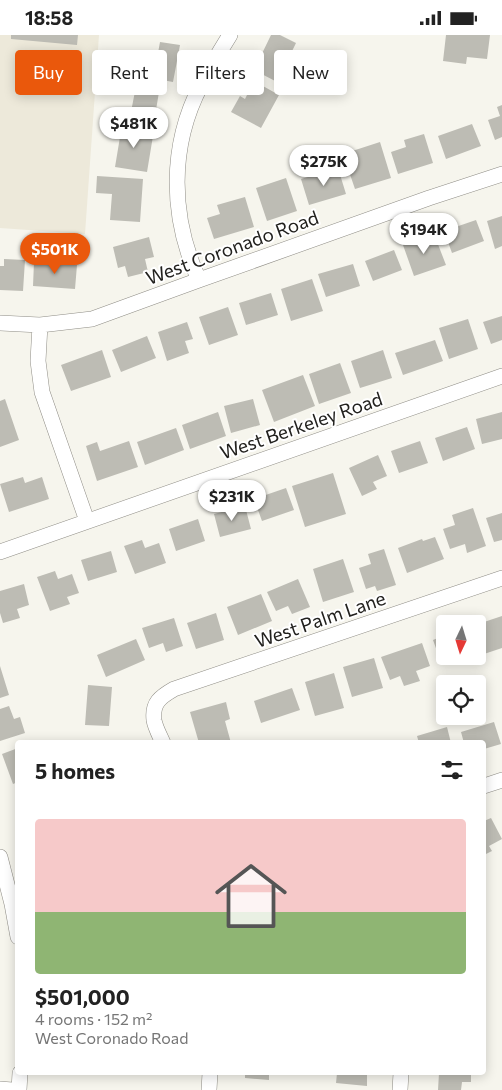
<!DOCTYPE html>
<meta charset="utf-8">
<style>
:root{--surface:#fff;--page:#f2f2f2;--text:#222;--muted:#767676;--line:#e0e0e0;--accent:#ea580c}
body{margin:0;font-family:Commissioner,sans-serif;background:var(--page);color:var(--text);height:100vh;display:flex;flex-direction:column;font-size:19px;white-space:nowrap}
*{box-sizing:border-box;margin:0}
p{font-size:16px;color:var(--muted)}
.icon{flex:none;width:28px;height:28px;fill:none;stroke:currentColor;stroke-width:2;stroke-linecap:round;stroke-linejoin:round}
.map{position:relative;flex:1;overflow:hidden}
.panel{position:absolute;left:15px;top:705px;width:471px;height:335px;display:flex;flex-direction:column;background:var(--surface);border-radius:5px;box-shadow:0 2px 12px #0003}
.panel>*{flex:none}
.top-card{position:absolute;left:15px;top:15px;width:472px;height:45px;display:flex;gap:10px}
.needle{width:32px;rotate:184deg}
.tools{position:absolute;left:436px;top:580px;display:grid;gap:10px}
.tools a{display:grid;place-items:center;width:50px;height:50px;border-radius:5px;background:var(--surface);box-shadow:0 2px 12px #0003;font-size:25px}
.price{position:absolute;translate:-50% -42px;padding:0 11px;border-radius:18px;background:#fff;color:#222;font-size:16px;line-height:32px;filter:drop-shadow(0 1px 2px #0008)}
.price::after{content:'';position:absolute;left:50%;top:30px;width:15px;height:11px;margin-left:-8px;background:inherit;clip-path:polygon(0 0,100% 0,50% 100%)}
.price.current{background:var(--accent);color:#fff}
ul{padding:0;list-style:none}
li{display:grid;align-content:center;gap:10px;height:265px;padding:0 20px}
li+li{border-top:1px solid var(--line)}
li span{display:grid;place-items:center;height:155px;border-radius:5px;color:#555}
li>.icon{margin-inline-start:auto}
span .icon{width:90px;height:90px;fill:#fffc;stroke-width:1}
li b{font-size:21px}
h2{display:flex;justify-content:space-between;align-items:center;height:60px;padding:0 20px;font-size:21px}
.pill{padding:0 18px;border-radius:5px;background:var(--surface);box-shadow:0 2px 12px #0003;font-size:18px;line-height:45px}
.pill.current{background:var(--accent);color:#fff}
.status{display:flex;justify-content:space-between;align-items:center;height:35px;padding:0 25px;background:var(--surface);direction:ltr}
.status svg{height:14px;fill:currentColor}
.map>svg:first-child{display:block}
.built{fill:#ede9da}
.building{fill:#bdbcb4}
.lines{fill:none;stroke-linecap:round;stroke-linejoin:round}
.minor-casing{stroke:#8f8d86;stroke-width:16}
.minor{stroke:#fff;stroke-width:15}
.labels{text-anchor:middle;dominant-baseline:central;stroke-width:4;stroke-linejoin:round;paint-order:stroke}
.street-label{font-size:19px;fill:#22211e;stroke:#fff}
</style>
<div class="status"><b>18:58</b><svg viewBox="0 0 49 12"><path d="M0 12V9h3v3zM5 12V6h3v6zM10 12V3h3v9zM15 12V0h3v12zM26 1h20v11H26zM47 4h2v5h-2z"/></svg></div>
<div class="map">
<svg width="502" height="1055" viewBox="0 0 502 1055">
<rect width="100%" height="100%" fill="#f6f5ed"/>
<path class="built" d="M0,0H99L85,199L0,193Z"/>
<path class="building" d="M11,0H78L77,10L11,4Z
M271,0H280L296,8L277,47L254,35Z
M446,0H490L487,24L467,22L466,29L443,26Z
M160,7L180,10L173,47L120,37L123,24L156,29Z
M137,46L160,51L154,87L130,82Z
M254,46L279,60L261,93L231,77L240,61L245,64Z
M502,70V102L495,105L488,85L500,81L497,72Z
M472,89L481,111L446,124L438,101Z
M122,90L154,95L147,137L115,132Z
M424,99L433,128L398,139L391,117L406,112L404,105Z
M380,107L391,143L355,154L343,119Z
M338,133L346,159L309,170L301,144Z
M97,141L143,144L140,187L110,185L112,159L96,158Z
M286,143L297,176L267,186L256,153Z
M245,162L254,192L214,204L207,183L220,179L217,170Z
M502,181V211L495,214L487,186Z
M476,185L484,206L452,218L444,196Z
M434,199L446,230L414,241L403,210Z
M149,202L154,222L145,224L148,237L128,242L125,231L118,233L113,212Z
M394,215L402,235L373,246L365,226Z
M4,224L25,225L23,256L0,255V231H4Z
M34,227L77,230L75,254L33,251Z
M353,229L360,251L326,262L318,239Z
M312,244L323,276L291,286L281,254Z
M271,258L278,280L246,290L239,268Z
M228,272L238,300L209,310L199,282Z
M502,281V305L491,309L483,287Z
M468,284L478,314L449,324L439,293Z
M187,287L193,304L185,306L189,318L167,326L158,297Z
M147,301L156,323L121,337L112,315Z
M435,305L443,326L403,340L395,318Z
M102,315L111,342L71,356L61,330Z
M383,315L392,343L360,353L351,326Z
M340,328L351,358L319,369L309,339Z
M303,340L315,371L274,387L262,355Z
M5,364L19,405L0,412V366Z
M253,364L260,390L231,398L224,371Z
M218,377L226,401L190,414L182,390Z
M502,377V404L482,409L476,384Z
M467,392L475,414L443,426L435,403Z
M176,393L184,415L145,430L137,407Z
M129,406L138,432L97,446L86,411L97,407L100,416Z
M420,406L428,428L399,438L391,416Z
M378,420L387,441L373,447L377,454L362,461L349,433Z
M333,438L346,479L305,492L292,451Z
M23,442L25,448L42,442L49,464L9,477L0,449Z
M286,453L294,475L262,486L254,464Z
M245,471L251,494L220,502L214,479Z
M473,473L486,511L467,518L465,509L450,514L443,494L455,490L452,480Z
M502,478V505L494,507L486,483Z
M198,484L205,506L176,516L169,494Z
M435,502L444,524L407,538L398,513L422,504L423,506Z
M142,505L145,513L159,508L166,528L135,539L124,511Z
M384,514L396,550L377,556L375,551L366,554L359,533L371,529L368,519Z
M111,516L117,537L88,546L81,525Z
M343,524L354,557L323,567L313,534Z
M55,536L58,544L72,539L79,558L67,562L70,569L50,576L37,542Z
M298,544L310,572L292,579L288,571L276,576L267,557Z
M24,549L29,570L17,574L20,583L3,588L0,578V556Z
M261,559L272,586L238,600L227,572Z
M216,578L224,605L196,614L187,588Z
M502,581V613L484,619L478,601V589Z
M174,583L183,611L166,617L163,608L149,613L142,593Z
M445,600V621H464L442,630L433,605Z
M136,604L145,625L106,642L97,620Z
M422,608L430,631L416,636L420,646L404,651L400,641L390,645L381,622Z
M374,623L383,653L352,662L343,632Z
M0,631L9,660L0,663Z
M334,638L344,673L315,681L305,647Z
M88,650L112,652L109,691L85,690Z
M292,653L300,675L261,688L254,666Z
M226,667L230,684L225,686L231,708H199L190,677Z
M9,671L14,684L20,682L25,698L0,706V674Z
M494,687L501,709L484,714V708H464L461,697Z
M447,692L451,708H419L417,701Z
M18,713V747L13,749L2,719Z
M491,783L502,804L489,811L492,816L484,820V786Z
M245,1038H269V1045L245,1043Z
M337,1038H367V1051L336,1048Z
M439,1038H471V1047H462L461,1055H438Z"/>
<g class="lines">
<defs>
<path id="minor" d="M199,245C170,182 169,111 201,50C210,33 220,16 230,0
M0,288L40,290L92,284L199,245L429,163L502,139
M40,290L38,326L42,357L87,486
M0,517L502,341
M163,708C160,701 155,692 154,685C152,668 160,662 174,654L502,543
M484,751L502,745
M0,822L12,869L18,902
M0,1054L12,1055
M19,1055L20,1038
M209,1055L210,1038
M400,1055L401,1038"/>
</defs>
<use href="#minor" class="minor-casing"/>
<use href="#minor" class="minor"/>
</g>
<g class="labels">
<g class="street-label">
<text transform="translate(232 212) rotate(-20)">West Coronado Road</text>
<text transform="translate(301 390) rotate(-19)">West Berkeley Road</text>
<text transform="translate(320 584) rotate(-19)">West Palm Lane</text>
</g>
</g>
</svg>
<div class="tools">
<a><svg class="needle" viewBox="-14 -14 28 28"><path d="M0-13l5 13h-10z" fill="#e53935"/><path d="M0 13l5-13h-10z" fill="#767676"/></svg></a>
<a><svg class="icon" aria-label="locate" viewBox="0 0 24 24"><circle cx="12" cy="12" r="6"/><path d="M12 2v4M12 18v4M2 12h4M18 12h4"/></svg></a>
</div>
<b class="price" style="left:134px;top:114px">$481K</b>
<b class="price" style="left:324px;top:152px">$275K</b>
<b class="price" style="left:424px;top:220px">$194K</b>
<b class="price current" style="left:55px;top:240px">$501K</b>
<b class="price" style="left:232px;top:487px">$231K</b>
<div class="top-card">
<a class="pill current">Buy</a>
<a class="pill">Rent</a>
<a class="pill">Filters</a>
<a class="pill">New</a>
</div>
<section class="panel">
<h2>5 homes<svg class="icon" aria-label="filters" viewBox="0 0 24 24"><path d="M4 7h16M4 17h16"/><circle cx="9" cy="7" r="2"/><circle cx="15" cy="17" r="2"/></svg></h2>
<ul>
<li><span style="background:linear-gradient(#f6c9c9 60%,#8fb573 0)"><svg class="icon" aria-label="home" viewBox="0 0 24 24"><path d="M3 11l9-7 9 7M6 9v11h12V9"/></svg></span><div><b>$501,000</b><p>4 rooms · 152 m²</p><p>West Coronado Road</p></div></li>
</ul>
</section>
</div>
